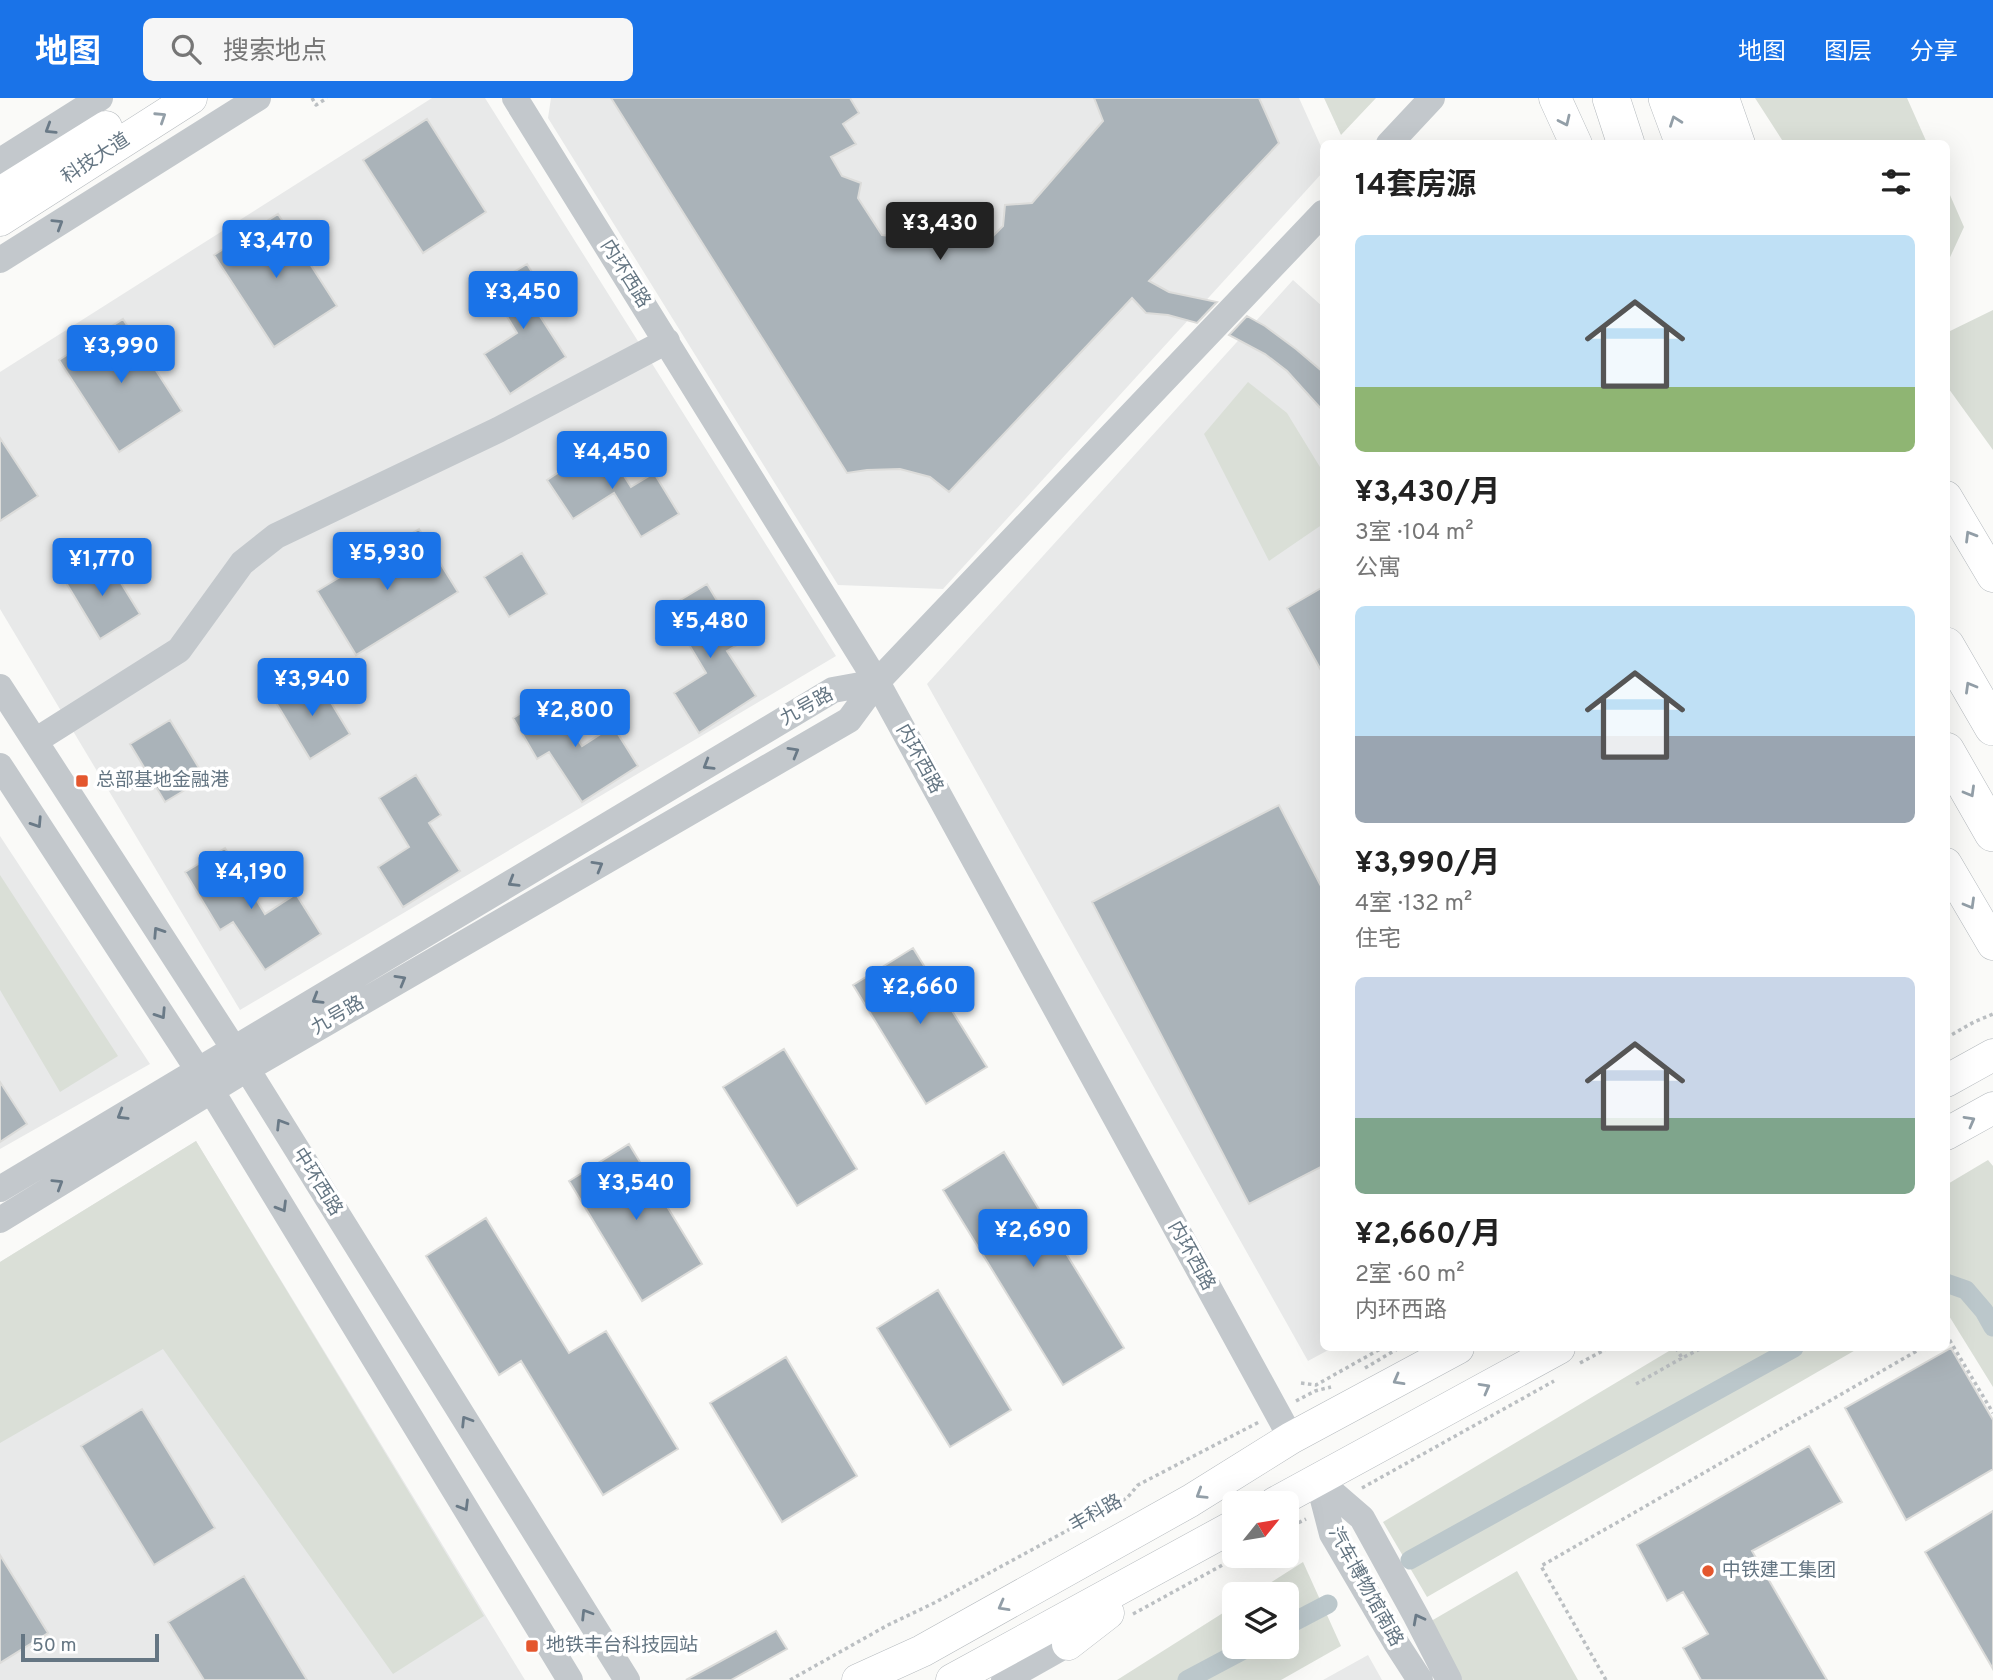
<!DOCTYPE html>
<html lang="zh">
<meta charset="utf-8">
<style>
:root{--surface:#fff;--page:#f6f6f6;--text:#222;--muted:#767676;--accent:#1a73e8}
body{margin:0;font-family:Overpass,"Noto Sans SC",sans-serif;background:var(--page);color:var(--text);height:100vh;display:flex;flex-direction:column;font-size:26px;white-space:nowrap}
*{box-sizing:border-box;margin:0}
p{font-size:23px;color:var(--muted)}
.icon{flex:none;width:38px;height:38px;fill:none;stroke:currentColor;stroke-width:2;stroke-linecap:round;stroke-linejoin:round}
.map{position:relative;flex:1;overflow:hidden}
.sheet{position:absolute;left:1320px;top:42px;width:630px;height:1211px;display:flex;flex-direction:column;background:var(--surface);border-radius:10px;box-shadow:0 7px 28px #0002}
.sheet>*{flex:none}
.needle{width:46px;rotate:60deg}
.tools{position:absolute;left:1222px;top:1393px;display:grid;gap:14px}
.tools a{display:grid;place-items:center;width:77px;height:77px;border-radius:10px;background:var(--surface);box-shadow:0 7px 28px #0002;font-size:35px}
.scale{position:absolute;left:21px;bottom:18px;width:138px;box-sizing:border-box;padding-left:7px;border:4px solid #657683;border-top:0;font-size:19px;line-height:24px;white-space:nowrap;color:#657683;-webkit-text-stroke:5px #fff;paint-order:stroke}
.price{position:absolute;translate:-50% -60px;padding:0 16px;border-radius:7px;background:var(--accent);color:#fff;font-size:23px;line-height:46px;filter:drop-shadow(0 2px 4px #0008)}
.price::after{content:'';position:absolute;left:50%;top:42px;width:21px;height:16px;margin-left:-10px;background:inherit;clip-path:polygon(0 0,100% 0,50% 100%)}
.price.selected{background:#222;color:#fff}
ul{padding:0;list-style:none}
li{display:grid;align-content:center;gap:14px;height:371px;padding:0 35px}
li span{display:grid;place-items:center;height:217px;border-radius:10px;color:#555}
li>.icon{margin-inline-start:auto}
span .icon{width:126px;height:126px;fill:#fffc;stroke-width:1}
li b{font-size:30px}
h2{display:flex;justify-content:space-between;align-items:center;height:84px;padding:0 35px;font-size:30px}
header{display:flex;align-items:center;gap:42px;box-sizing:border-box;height:98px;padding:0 35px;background:var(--accent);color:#fff}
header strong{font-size:33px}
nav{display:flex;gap:38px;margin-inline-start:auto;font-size:24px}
.search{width:490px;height:63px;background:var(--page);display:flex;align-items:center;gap:18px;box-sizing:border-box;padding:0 24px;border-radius:10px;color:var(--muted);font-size:26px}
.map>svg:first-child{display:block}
.built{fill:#e8e9e9}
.green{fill:#dadfd7}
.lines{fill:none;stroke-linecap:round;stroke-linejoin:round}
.canal{stroke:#bbc7cb;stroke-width:19}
.building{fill:#aab3b9;stroke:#dcdcda;stroke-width:2}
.major-casing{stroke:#b5babe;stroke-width:33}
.highway-casing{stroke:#b4b9bd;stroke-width:38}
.path{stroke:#bbbfc2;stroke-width:3.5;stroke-dasharray:3.5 3.5;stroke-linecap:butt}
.minor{stroke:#c3c8cc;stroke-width:26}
.major{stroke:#fff;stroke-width:32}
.highway{stroke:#fff;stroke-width:37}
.oneway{stroke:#939fa8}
.oneway2{stroke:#6a7a87}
.poi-dot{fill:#e4572e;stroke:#fff;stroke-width:2.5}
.labels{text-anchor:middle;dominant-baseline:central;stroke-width:7;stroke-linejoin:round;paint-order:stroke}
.street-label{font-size:19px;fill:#657683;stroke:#fff}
.poi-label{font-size:19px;fill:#657683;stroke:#fff;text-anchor:start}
</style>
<header>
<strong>地图</strong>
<div class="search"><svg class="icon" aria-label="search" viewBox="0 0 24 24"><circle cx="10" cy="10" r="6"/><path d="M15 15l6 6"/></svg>搜索地点</div>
<nav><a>地图</a><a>图层</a><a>分享</a></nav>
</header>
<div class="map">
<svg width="1993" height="1582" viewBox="0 0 1993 1582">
<rect width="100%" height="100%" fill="#fafaf8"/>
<path class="built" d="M432,0H485L836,558L240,912L0,511V274Z
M551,0H1299L1323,53V74L943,491L838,487L548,20Z
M1293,182L1323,209V1250H1332L1308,1263L927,586Z
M0,738L150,966L0,1051Z
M196,1043L525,1582H0V1164Z
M1368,1557L1382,1582H1323Z"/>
<path class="green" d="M1324,0H1376L1341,37Z
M1755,0H1907L1927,45H1784Z
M1946,88L1964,129L1946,168Z
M1993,212V352L1946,287V235Z
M1248,284L1287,315L1323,374V426L1269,463L1204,336Z
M0,777L118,958L60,994L0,892Z
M196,1043L484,1518L393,1576L163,1251L0,1345V1164Z
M1988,1062L1993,1068V1289L1946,1213V1087Z
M1674,1250H1859L1427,1499L1383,1424Z
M1303,1464L1341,1548L1281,1582H1117L1234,1508V1549H1286V1496H1253Z
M1517,1473L1578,1582H1462L1426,1526Z"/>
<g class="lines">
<path class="canal" d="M1946,1185L1966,1192L1984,1213L1993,1229
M1410,1462L1794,1250
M1286,1528L1328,1506
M1187,1582L1249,1549"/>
</g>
<path class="building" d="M611,0H850L859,15L843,26L856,46L831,59L842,78L861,85L858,100L882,137L983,148L1003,128L1005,107L1032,105L1103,23L1094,0H1259L1279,45L1149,183L1169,194L1217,204L1197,225L1168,217L1146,215L1132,200L949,394L930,379L900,371L867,372L847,375Z
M427,21L486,114L423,155L363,62Z
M278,116L337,208L274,249L214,157Z
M527,166L552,207L538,215L566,259L510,296L484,256L517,235L489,189Z
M1247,218L1265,228L1296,251L1323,274V313L1287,273L1265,256L1229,237Z
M123,221L182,313L119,354L59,262Z
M0,340L38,398L0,423Z
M603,345L631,389L654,375L679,416L641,439L614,395L573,421L547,382Z
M419,431L458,494L356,557L317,493Z
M522,455L547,496L509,519L484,479Z
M105,459L140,516L100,541L65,483Z
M707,486L742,544L727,553L756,598L699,635L674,595L706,575L667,510Z
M1323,489V576L1287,510Z
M315,578L350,636L310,661L275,603Z
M550,597L582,648L613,628L638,668L582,704L549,654L537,661L513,620Z
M170,622L205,680L165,704L130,646Z
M416,677L441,717L429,725L460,773L403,809L378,769L409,749L379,700Z
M1279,707L1323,792V1068L1249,1106L1092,804Z
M225,750L265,816L296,796L321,836L265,872L233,824L220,832L185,774Z
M913,850L987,969L926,1006L853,887Z
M784,951L857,1071L797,1108L723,989Z
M0,984L27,1026L0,1044Z
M629,1046L702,1166L642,1203L569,1083Z
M1004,1054L1124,1250L1063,1287L943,1092Z
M486,1120L569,1255L606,1233L678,1351L603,1397L521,1263L499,1277L426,1158Z
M938,1192L1011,1312L950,1349L877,1230Z
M1951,1250L1993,1322V1371L1906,1422L1845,1310Z
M786,1259L857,1378L782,1424L710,1305Z
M142,1311L215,1430L154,1467L81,1348Z
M1809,1348L1842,1404L1752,1453L1827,1582H1701L1683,1550L1708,1536L1683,1494L1667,1503L1637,1447Z
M1993,1413V1571L1925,1454Z
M0,1457L48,1535L0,1565Z
M244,1478L307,1582H204L168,1524Z
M776,1533L787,1551L731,1582H686Z"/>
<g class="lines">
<defs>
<path id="major" d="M1555,0L1576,46
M1723,0L1739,46
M0,95L106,29
M0,122L191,0
M1946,399L1993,478
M1946,766L1993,846
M1946,983L1993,957
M1946,1036L1993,1010
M1275,1405L1559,1250
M1068,1546L1108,1515
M858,1582L922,1553L1190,1403L1291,1340L1458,1250
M952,1582L1234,1428"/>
<path id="highway" d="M1611,0L1626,46
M1667,0L1684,46
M1700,0L1699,11L1707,46
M1946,548L1993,629
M1946,653L1993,735"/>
</defs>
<use href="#major" class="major-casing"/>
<use href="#highway" class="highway-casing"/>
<path class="path" d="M312,0L316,7L327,0
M1946,940L1974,924L1993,916
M1946,1236L1993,1315
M1676,1250L1682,1260L1702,1250
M1580,1265L1608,1250
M1365,1270L1399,1250
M1301,1285L1316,1287L1382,1250
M1636,1286L1682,1260
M1296,1303L1315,1293L1331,1289
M1362,1390L1554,1283
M1286,1431L1306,1421
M1133,1516L1239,1458
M790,1582L888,1527L934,1505L1127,1400L1138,1387L1259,1324
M1606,1582L1541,1468L1922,1250"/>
<path class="minor" d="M515,0L877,584L1291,1340
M1389,46L1432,0
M0,63L100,0
M0,162L258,0
M0,589L247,971L627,1582
M35,643L179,552L242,465L276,438L498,332L667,243
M0,668L211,992L570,1582
M0,1091L833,592L877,584
M0,1122L247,971L849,622L877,584L1323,115
M1318,1382L1362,1420L1416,1518L1449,1582
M1318,1382L1332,1436L1396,1545L1420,1582
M1004,1582L1068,1546"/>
<use href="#major" class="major"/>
<use href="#highway" class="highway"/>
</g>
<defs><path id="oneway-chevron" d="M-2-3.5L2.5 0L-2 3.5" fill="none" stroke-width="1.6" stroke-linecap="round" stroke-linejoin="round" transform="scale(1.75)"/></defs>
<g class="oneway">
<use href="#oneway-chevron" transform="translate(161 19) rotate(-33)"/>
<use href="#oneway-chevron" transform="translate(1565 23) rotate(65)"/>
<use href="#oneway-chevron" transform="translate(1675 23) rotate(-110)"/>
<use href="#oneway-chevron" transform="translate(1970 438) rotate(-121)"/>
<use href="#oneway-chevron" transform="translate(1970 589) rotate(-120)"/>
<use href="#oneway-chevron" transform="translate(1970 694) rotate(60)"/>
<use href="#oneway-chevron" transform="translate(1970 806) rotate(60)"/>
<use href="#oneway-chevron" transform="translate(1970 1023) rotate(-29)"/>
<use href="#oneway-chevron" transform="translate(1398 1282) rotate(151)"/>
<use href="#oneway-chevron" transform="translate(1485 1290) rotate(-29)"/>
<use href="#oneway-chevron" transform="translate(1201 1396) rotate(148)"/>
<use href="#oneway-chevron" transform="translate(1003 1508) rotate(151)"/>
</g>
<g class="oneway2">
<use href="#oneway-chevron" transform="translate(50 31) rotate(148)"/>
<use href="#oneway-chevron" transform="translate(58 126) rotate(-32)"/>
<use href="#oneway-chevron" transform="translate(794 654) rotate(-30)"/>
<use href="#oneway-chevron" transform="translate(708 667) rotate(149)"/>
<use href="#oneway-chevron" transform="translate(37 725) rotate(57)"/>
<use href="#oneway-chevron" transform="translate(598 768) rotate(-30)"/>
<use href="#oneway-chevron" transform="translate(513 784) rotate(149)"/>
<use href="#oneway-chevron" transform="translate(158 834) rotate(-123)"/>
<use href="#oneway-chevron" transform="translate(401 882) rotate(-30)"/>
<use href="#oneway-chevron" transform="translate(317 901) rotate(149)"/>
<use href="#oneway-chevron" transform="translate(161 916) rotate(57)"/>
<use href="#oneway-chevron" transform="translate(122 1017) rotate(149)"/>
<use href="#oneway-chevron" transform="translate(281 1026) rotate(-122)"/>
<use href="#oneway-chevron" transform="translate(58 1086) rotate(-32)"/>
<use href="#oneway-chevron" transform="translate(282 1109) rotate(59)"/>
<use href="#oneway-chevron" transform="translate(466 1323) rotate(-122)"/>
<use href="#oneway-chevron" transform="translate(464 1408) rotate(59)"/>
<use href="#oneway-chevron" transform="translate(586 1516) rotate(-122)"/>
<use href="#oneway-chevron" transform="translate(1418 1521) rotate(-118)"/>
</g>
<g class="poi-dot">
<rect x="75" y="676" width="14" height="14" rx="3.5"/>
<circle cx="1708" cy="1473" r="7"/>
<rect x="525" y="1541" width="14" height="14" rx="3.5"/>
</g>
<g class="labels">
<g class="street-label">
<text transform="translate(96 61) rotate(-33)">科技大道</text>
<text transform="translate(625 176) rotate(58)">内环西路</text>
<text transform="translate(807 609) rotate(-29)">九号路</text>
<text transform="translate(919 661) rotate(61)">内环西路</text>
<text transform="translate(338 918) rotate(-30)">九号路</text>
<text transform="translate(317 1084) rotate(58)">中环西路</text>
<text transform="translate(1191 1158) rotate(61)">内环西路</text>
<text transform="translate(1096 1416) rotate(-29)">丰科路</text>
<text transform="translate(1365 1489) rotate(61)">汽车博物馆南路</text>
</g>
<g class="poi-label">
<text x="96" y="683">总部基地金融港</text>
<text x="1722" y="1473">中铁建工集团</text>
<text x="546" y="1548">地铁丰台科技园站</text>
</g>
</g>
</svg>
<div class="tools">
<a><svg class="needle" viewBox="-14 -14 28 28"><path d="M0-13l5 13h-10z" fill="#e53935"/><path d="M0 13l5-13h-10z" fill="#767676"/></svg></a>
<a><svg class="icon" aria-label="layers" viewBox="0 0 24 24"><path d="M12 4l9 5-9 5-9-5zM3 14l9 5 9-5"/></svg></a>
</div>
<div class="scale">50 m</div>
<b class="price selected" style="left:940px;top:164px">¥3,430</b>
<b class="price" style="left:276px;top:182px">¥3,470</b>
<b class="price" style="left:523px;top:233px">¥3,450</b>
<b class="price" style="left:121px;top:287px">¥3,990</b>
<b class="price" style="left:612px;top:393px">¥4,450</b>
<b class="price" style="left:387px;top:494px">¥5,930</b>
<b class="price" style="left:102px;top:500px">¥1,770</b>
<b class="price" style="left:710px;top:562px">¥5,480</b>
<b class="price" style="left:312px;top:620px">¥3,940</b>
<b class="price" style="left:575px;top:651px">¥2,800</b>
<b class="price" style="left:251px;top:813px">¥4,190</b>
<b class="price" style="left:920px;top:928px">¥2,660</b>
<b class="price" style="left:636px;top:1124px">¥3,540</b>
<b class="price" style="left:1033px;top:1171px">¥2,690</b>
<section class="sheet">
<h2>14套房源<svg class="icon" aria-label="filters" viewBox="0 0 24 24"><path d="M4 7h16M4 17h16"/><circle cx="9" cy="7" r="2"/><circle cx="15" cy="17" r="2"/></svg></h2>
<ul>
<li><span style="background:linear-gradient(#bfe0f5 70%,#8fb573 0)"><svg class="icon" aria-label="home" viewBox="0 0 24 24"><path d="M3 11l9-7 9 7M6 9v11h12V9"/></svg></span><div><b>¥3,430/月</b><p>3室 · 104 m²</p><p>公寓</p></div></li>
<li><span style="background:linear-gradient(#bfe0f5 60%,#9aa5b1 0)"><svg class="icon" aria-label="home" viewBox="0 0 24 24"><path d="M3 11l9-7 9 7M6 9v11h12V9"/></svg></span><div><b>¥3,990/月</b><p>4室 · 132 m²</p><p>住宅</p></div></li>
<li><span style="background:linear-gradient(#c9d6e8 65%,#7fa58c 0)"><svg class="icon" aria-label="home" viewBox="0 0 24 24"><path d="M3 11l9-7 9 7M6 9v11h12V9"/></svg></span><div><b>¥2,660/月</b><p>2室 · 60 m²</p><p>内环西路</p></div></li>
</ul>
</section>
</div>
